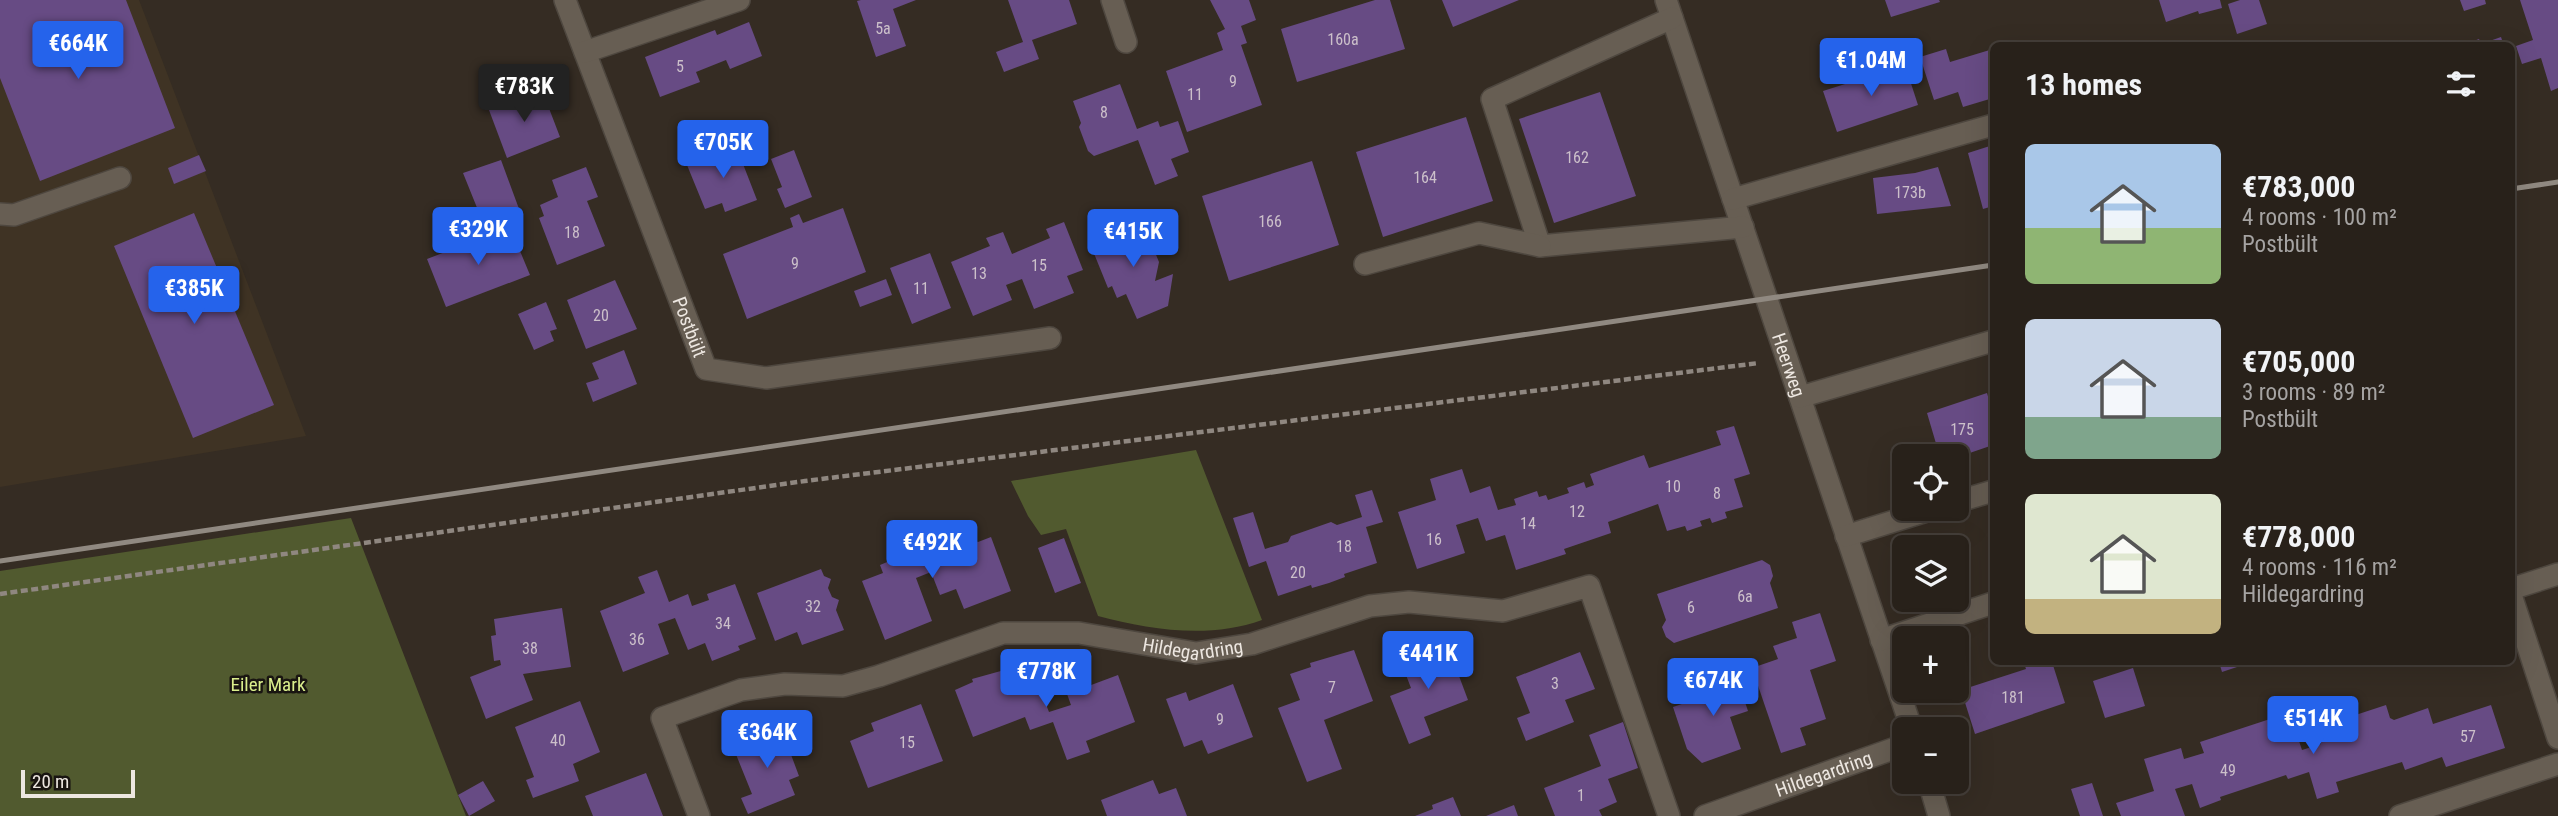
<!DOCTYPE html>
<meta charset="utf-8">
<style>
:root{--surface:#28211a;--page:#302923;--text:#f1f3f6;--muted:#a5a3a2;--line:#443e39;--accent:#2563eb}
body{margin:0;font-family:"Roboto Condensed",sans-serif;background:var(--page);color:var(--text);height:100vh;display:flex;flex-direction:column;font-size:26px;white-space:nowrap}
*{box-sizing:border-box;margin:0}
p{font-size:23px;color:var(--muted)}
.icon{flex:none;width:38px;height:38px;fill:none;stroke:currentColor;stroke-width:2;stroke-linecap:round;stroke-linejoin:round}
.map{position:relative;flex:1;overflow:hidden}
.panel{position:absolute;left:1990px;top:42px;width:525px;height:623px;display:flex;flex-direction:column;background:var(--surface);border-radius:10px;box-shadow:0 7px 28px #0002,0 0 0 2px var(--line)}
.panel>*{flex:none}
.controls{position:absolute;left:1892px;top:444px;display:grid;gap:14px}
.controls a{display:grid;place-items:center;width:77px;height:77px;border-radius:10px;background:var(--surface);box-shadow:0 7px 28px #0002,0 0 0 2px var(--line);font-size:35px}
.scale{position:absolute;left:21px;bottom:18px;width:114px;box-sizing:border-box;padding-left:7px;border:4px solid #ede7e1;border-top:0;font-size:19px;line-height:24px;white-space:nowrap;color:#ede7e1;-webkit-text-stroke:5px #191511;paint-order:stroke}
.price{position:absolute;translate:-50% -60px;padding:0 16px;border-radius:7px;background:var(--accent);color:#fff;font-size:23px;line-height:46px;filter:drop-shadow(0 2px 4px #0008)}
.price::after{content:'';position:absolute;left:50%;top:42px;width:21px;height:16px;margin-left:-10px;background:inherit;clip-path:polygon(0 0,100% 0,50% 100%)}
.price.on{background:#222;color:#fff}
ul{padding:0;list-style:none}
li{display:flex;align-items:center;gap:21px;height:175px;padding:0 35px}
li span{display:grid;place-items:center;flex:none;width:196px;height:140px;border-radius:10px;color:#555}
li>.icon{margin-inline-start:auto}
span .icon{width:84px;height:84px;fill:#fffc;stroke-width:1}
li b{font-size:30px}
h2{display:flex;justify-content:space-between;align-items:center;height:84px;padding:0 35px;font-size:30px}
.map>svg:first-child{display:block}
.built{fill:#3f3324}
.green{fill:#515a2f}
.building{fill:#674b84}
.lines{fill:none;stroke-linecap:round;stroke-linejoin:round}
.minor-casing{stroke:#4e473f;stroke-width:24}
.path{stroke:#8f8780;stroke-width:4.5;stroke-dasharray:7 3.5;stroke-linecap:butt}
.minor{stroke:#675e53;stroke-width:21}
.rail{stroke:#908981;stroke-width:5}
.labels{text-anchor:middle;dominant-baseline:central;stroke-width:5;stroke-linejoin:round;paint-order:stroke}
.number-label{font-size:16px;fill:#ccc0ca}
.street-label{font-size:19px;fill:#ede7e1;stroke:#191511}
.park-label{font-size:19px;fill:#daee8c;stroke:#191511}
</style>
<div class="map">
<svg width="2558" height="816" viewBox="0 0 2558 816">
<rect width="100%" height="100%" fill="#352c23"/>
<path class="built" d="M0,0H139L306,436L0,487Z"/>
<path class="green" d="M1196,450L1262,620C1210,639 1150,630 1098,616L1066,529L1041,535L1028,516L1011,481Z
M351,518L466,816H0V571Z"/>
<path class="building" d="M0,0H126L175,128L40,181L0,78Z
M861,0H916L893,9L906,46L876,57L857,1Z
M1008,0H1069L1077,24L1032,40L1039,59L1004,72L996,52L1023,42Z
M1210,0H1249L1256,20L1241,26L1247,43L1241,45L1262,105L1187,132L1166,71L1223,50L1217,33L1225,29Z
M1375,0H1390L1405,49L1297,82L1281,29Z
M1442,0H1519L1453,27Z
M1885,0H1939L1940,2L1891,17Z
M2159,0H2220L2222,8L2199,14L2198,11L2166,22Z
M2240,0H2259L2267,24L2237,34L2228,4Z
M2460,0H2485L2486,4L2464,11Z
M2520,0H2558V88L2551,91L2541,58L2522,64L2516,46L2533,40Z
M749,22L762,56L730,69L726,60L696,72L700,82L660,97L645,57L715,30L717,35Z
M2501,37L2504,46H2461L2479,39L2481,44Z
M1946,49L1950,62L1993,49V98L1963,107L1958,92L1934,100L1920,57Z
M1905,65L1918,105L1837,132L1823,91Z
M1120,84L1137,129L1158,121L1160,127L1178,121L1189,152L1171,159L1178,176L1155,185L1138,140L1094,156L1088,151L1079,127L1081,123L1073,101Z
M542,90L560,137L507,158L489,110Z
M1600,92L1636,196L1554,223L1519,119Z
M1466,117L1493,201L1383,237L1356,152Z
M1993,145V206L1983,209L1968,153Z
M736,146L757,200L725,212L722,203L705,209L687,165Z
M794,150L812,197L785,208L777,189L782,187L771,159Z
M199,155L206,171L174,184L168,168Z
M501,160L522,217L486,230L463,173Z
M1312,161L1339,245L1229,281L1202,196Z
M586,167L598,197L587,201L605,246L557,265L539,218L544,216L540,205L558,197L552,180Z
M1938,167L1951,206L1877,214L1873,178L1915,173Z
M843,208L866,272L747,319L723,254L793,227L790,218L799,214L803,223Z
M194,213L274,405L193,438L114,246Z
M1142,221L1159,262L1155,281L1173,274L1168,306L1137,319L1126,294L1117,298L1112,286L1108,288L1093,251L1097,249L1094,240Z
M1064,222L1083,270L1067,276L1074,293L1034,309L1022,279L1006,285L1012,300L973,316L951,262L990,246L986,238L1003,232L1012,254L1050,238L1046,229Z
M510,227L530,275L446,307L427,259Z
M930,253L951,308L912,324L890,268Z
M886,279L892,295L860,307L854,291Z
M615,280L637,329L586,349L567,300Z
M546,302L557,329L550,331L554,341L534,350L518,314Z
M624,350L637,384L593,402L586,383L599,379L592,363Z
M1987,393L1993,414V445L1958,457H1940L1927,413Z
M1734,426L1750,474L1734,479L1743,507L1725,512L1727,518L1712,523L1710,518L1700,521L1702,526L1687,531L1685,526L1667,531L1658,504L1608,522L1611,533L1564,549L1566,554L1516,570L1505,535L1486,541L1478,518L1456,525L1465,553L1417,569L1398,512L1436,500L1430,479L1462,469L1470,493L1490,486L1498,510L1516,505L1514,499L1537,491L1539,497L1546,495L1548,500L1569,493L1567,488L1584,482L1586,488L1594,485L1590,474L1644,455L1649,468L1721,445L1716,431Z
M1372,490L1383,522L1366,527L1377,563L1344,574L1345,577L1329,583L1312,588L1311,585L1278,596L1266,561L1249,567L1233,518L1253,512L1265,549L1288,542L1291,536L1331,522L1337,525L1362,517L1355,495Z
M913,525L922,548L939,541L945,555L956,551L960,543L970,539L978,542L991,537L1011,591L964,609L956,589L940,595L931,572L916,578L932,621L885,640L862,581L883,573L880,565L904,555L895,532Z
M1064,538L1081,583L1055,593L1038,548Z
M1762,560L1770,565L1773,576L1770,583L1778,608L1674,643L1666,637L1662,627L1666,620L1657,594Z
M821,569L824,576L831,579L828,588L832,597L839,600L836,610L844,630L802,645L797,632L775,641L757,593Z
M657,570L669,602L688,594L692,606L709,600L707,594L735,584L756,639L738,646L740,650L712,661L705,643L688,650L675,618L658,624L669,654L623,672L600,611L645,593L638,577Z
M562,608L571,667L523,674L533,700L486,719L470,677L501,665L500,660L494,661L491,636L496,635L494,619Z
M1820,613L1836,661L1810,670L1826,719L1800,728L1806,745L1781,753L1752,668L1778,659L1773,646L1797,638L1792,622Z
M1447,644L1468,700L1424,717L1431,735L1409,744L1390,696L1411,688L1401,662Z
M1354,650L1373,701L1324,720L1342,769L1307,782L1278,708L1300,700L1290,674L1311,667L1310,663Z
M1580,652L1595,689L1565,700L1574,722L1526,741L1517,718L1530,713L1516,677Z
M2028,662H2052L2065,703L1975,734L1961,690L2026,669L2024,663Z
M2219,662H2252L2222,672Z
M1732,663L1748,711L1730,717L1741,749L1702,763L1687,749L1673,707L1720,691L1712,669Z
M2133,668L2145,706L2105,718L2093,681Z
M1008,669L1013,682L1034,674L1049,712L1071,705L1067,694L1118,675L1135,722L1086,741L1090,752L1067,760L1053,722L1030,730L1025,717L973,737L955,690L973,682L972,679Z
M1233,684L1253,737L1208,754L1202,740L1184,747L1166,699L1186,692L1189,701Z
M580,701L600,752L573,764L579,781L533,798L526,780L534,777L515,727Z
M921,704L943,761L868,788L850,741L874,731L871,723Z
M2386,705L2390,718L2394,720L2428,708L2433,724L2491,705L2505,748L2446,767L2442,757L2405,770L2402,762L2336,782L2339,792L2317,799L2309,772L2288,779L2286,775L2220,797L2221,800L2200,808L2192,784L2175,789L2185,816H2121L2116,803L2154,791L2144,759L2181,748L2184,759L2204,753L2200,742L2270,719L2274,730L2293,723L2302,750L2321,744L2316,728Z
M1623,722L1638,768L1608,779L1617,802L1599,810L1602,816H1555L1544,788L1601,766L1589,735Z
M781,728L799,776L789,780L795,795L748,814L741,798L752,794L733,747Z
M646,773L663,816H593L585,796Z
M1153,780L1159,794L1176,788L1187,816H1107L1101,800Z
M483,781L495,801L469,816L458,795Z
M2092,783L2103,816H2080L2071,789Z
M1453,797L1461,816H1415L1433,809L1432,805Z
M1514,805L1518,816H1486Z"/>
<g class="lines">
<defs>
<g id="minor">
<path id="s1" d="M565,0L706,369L766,378L1050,338"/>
<path d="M1112,0L1126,42"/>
<path id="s2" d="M1666,0L1912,730"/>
<path d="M1672,18L1492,99L1540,246L1743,227"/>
<path d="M585,52L739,0"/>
<path d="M1733,199L1993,125"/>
<path d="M0,214L14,215L120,178"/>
<path d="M1365,264L1479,233L1540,246"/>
<path d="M1800,397L1993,341"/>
<path d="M1956,502L1993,491"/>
<path d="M1846,536L1933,509"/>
<path d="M2511,589L2558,574"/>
<path d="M2511,595L2558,738"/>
<path d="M1881,640L1993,603"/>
<path d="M1929,782L1939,816"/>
<path id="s3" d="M699,816L662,718L741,690L785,684L843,686L879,676L1003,633H1079L1196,653L1252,644L1370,606L1409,602L1503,611L1589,586L1669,816"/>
<path id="s4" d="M1705,816L1904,745"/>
<path d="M2400,816L2558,764"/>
</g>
</defs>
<use href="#minor" class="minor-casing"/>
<path class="path" d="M0,594L805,481L1759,363"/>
<use href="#minor" class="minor"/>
<path class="rail" d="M2511,189L2558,182
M0,561L1993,265"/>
</g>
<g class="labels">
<g class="number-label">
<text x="883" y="28">5a</text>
<text x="1343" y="39">160a</text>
<text x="680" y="66">5</text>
<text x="1233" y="81">9</text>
<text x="1195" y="94">11</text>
<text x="1104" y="112">8</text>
<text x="1577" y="157">162</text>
<text x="1425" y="177">164</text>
<text x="1910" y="192">173b</text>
<text x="1270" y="221">166</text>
<text x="572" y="232">18</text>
<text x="795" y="263">9</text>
<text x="1039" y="265">15</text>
<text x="979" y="273">13</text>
<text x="921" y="288">11</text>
<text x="601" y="315">20</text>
<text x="1962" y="429">175</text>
<text x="1673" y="486">10</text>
<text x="1717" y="493">8</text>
<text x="1577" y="511">12</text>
<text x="1528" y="523">14</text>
<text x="1434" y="539">16</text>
<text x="1344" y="546">18</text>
<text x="1298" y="572">20</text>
<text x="1745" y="596">6a</text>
<text x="813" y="606">32</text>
<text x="1691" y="607">6</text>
<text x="723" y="623">34</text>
<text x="637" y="639">36</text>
<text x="530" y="648">38</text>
<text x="1555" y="683">3</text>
<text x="1332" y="687">7</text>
<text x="2013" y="697">181</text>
<text x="1220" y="719">9</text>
<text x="2468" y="736">57</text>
<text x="558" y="740">40</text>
<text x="907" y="742">15</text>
<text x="2228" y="770">49</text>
<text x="1581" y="795">1</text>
</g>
<g class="street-label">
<text stroke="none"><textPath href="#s1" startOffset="350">Postbült</textPath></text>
<text stroke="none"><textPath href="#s2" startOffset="385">Heerweg</textPath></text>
<text stroke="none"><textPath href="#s3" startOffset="651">Hildegardring</textPath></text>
<text stroke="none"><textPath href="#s4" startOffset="126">Hildegardring</textPath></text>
</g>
<g class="park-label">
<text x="268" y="684">Eiler Mark</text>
</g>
</g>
</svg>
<div class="controls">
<a><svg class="icon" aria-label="locate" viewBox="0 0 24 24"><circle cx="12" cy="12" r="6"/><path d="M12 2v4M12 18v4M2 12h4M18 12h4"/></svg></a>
<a><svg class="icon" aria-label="layers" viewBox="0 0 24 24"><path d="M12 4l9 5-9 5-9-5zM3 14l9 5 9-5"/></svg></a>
<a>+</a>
<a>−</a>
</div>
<div class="scale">20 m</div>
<b class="price" style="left:78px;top:81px">€664K</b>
<b class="price" style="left:1871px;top:98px">€1.04M</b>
<b class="price on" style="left:524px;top:124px">€783K</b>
<b class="price" style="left:723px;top:180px">€705K</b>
<b class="price" style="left:478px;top:267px">€329K</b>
<b class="price" style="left:1133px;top:269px">€415K</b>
<b class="price" style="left:194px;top:326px">€385K</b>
<b class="price" style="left:932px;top:580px">€492K</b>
<b class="price" style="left:1428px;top:691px">€441K</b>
<b class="price" style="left:1046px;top:709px">€778K</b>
<b class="price" style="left:1713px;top:718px">€674K</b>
<b class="price" style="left:2313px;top:756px">€514K</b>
<b class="price" style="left:767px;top:770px">€364K</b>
<section class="panel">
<h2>13 homes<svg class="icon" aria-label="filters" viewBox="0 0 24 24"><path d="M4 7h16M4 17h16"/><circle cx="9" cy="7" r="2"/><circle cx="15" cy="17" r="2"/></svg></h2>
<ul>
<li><span style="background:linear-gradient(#a9c7e8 60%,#8fb573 0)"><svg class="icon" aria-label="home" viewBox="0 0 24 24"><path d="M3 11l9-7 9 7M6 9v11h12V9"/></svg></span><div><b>€783,000</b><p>4 rooms · 100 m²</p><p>Postbült</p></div></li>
<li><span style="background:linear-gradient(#c9d6e8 70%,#7fa58c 0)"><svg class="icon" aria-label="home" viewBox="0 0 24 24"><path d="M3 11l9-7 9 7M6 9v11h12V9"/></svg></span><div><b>€705,000</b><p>3 rooms · 89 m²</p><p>Postbült</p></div></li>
<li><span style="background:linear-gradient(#dfe7d0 75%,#c2b280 0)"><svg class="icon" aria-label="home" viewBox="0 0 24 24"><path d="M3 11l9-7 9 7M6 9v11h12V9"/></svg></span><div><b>€778,000</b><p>4 rooms · 116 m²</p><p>Hildegardring</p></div></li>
</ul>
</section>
</div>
